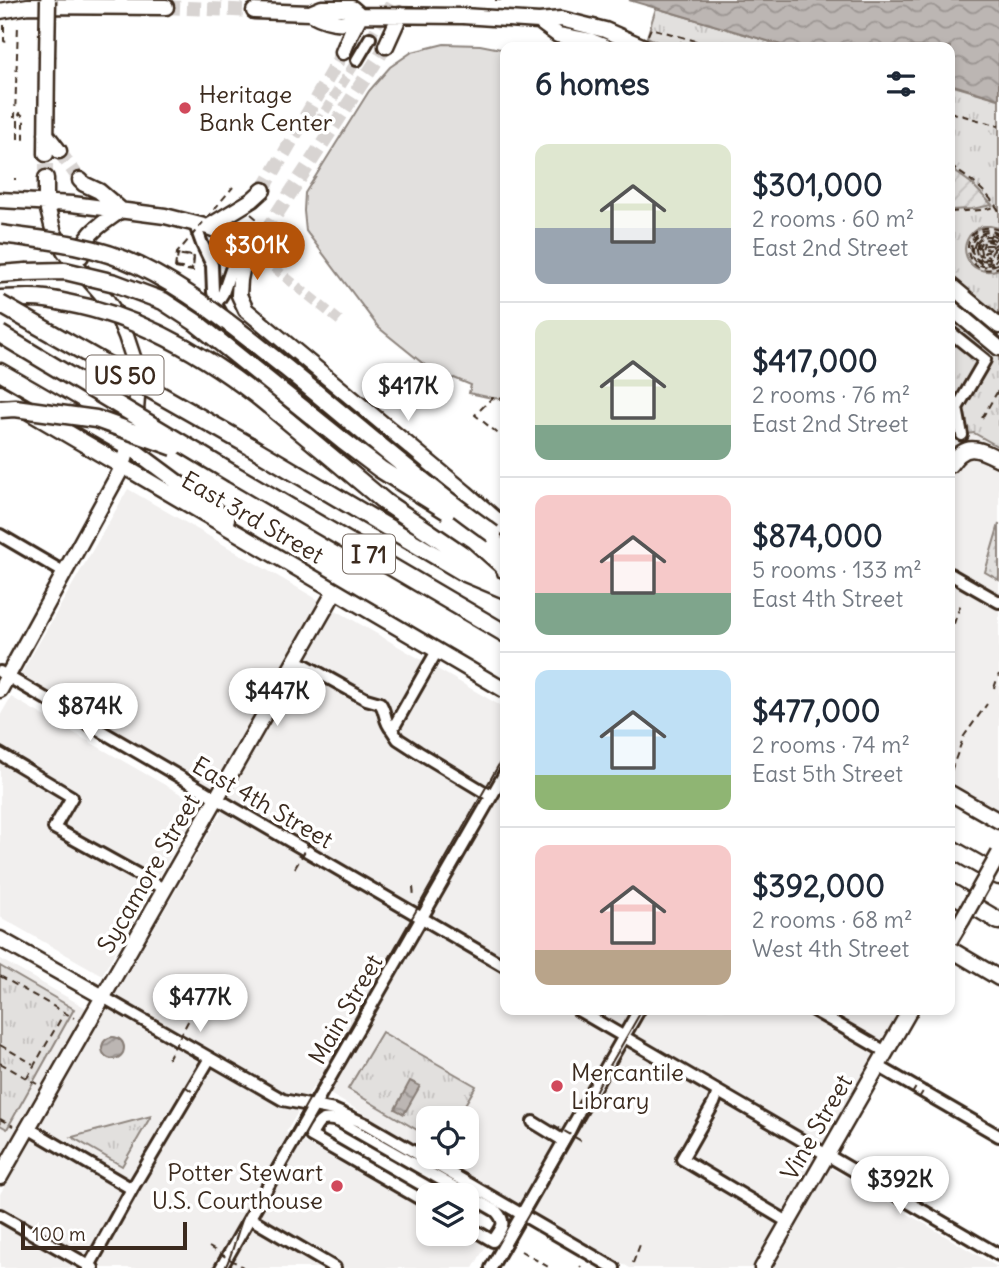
<!DOCTYPE html>
<meta charset="utf-8">
<style>
:root{--surface:#fff;--page:#f2f2f3;--text:#1f2937;--muted:#747a83;--line:#e0e1e3;--accent:#b45309}
body{margin:0;font-family:Delius,sans-serif;background:var(--page);color:var(--text);height:100vh;display:flex;flex-direction:column;font-size:26px;white-space:nowrap}
*{box-sizing:border-box;margin:0}
p{font-size:23px;color:var(--muted)}
.icon{flex:none;width:38px;height:38px;fill:none;stroke:currentColor;stroke-width:2;stroke-linecap:round;stroke-linejoin:round}
.map{position:relative;flex:1;overflow:hidden}
.panel{position:absolute;left:500px;top:42px;width:455px;height:973px;display:flex;flex-direction:column;background:var(--surface);border-radius:14px;box-shadow:0 4px 10px #0003}
.panel>*{flex:none}
.tools{position:absolute;left:416px;top:1106px;display:grid;gap:14px}
.tools a{display:grid;place-items:center;width:63px;height:63px;border-radius:14px;background:var(--surface);box-shadow:0 4px 10px #0003;font-size:35px}
.scale{position:absolute;left:21px;bottom:18px;width:166px;box-sizing:border-box;padding-left:7px;border:4px solid #3b2a1e;border-top:0;font-size:19px;line-height:24px;white-space:nowrap;color:#3b2a1e;-webkit-text-stroke:5px #fff;paint-order:stroke}
.price{position:absolute;translate:-50% -60px;padding:0 16px;border-radius:24px;background:#fff;color:#222;font-size:23px;line-height:46px;filter:drop-shadow(0 2px 4px #0008)}
.price::after{content:'';position:absolute;left:50%;top:42px;width:21px;height:16px;margin-left:-10px;background:inherit;clip-path:polygon(0 0,100% 0,50% 100%)}
.price.active{background:var(--accent);color:#fff}
ul{padding:0;list-style:none}
li{display:flex;align-items:center;gap:21px;height:175px;padding:0 35px}
li+li{border-top:2px solid var(--line)}
li span{display:grid;place-items:center;flex:none;width:196px;height:140px;border-radius:14px;color:#555}
li>.icon{margin-inline-start:auto}
span .icon{width:84px;height:84px;fill:#fffc;stroke-width:1}
li b{font-size:30px}
h2{display:flex;justify-content:space-between;align-items:center;height:84px;padding:0 35px;font-size:30px}
.map>svg:first-child{display:block}
.built{fill:#f1efee}
.grass{fill:url(#grass-dots);stroke:#8e857e;stroke-width:2}
.park{fill:url(#park-tufts);stroke:#8e857e;stroke-width:2}
.garden{fill:url(#garden-furrows);stroke:#8e857e;stroke-width:2}
.pitch{fill:#e2e0de;stroke:#8e857e;stroke-width:2}
.water{fill:url(#water-waves);stroke:#887e77;stroke-width:2}
.lines{fill:none;stroke-linecap:round;stroke-linejoin:round}
.minor-tunnel{stroke:#d8d4d2;stroke-width:10;stroke-dasharray:10 5;stroke-linecap:butt}
.major-tunnel{stroke:#d8d4d2;stroke-width:14;stroke-dasharray:14 7;stroke-linecap:butt}
.minor-casing{stroke:#3b2a1e;stroke-width:16}
.major-casing{stroke:#3b2a1e;stroke-width:19}
.highway-casing{stroke:#3b2a1e;stroke-width:21}
.path{stroke:#3b2a1e;stroke-width:2;stroke-dasharray:7 5;stroke-linecap:butt}
.minor{stroke:#fff;stroke-width:10}
.major{stroke:#fff;stroke-width:14}
.highway{stroke:#fff;stroke-width:16}
.tram{stroke:#3b2a1e;stroke-width:2}
.major-bridge-casing{stroke:#3b2a1e;stroke-width:19;stroke-linecap:butt}
.highway-bridge-casing{stroke:#3b2a1e;stroke-width:21;stroke-linecap:butt}
.path-bridge{stroke:#3b2a1e;stroke-width:2;stroke-dasharray:7 5;stroke-linecap:butt}
.major-bridge{stroke:#fff;stroke-width:14}
.highway-bridge{stroke:#fff;stroke-width:16}
.poi-dot{fill:#d1495b;stroke:#fff;stroke-width:2.5}
.labels{text-anchor:middle;dominant-baseline:central;stroke-width:7;stroke-linejoin:round;paint-order:stroke}
.shield{fill:#fff;stroke:#766a62;stroke-width:2}
.shield-label{font-size:23px;font-weight:bold;fill:#3b2a1e}
.poi-label{font-size:24px;fill:#3b2a1e;stroke:#fff;text-anchor:start}
.street-label{font-size:24px;fill:#3b2a1e;stroke:#fff}
</style>
<div class="map">
<svg width="999" height="1268" viewBox="0 0 999 1268">
<defs>
<pattern id="grass-dots" width="8" height="8" patternUnits="userSpaceOnUse" patternTransform="scale(1.75)"><rect width="8" height="8" fill="#e2e0de"/><path d="M2 2h.1M6 6h.1" fill="none" stroke="#c3c0be" stroke-width="1.8" stroke-linecap="round"/></pattern>
<pattern id="park-tufts" width="24" height="20" patternUnits="userSpaceOnUse" patternTransform="scale(1.75)"><rect width="24" height="20" fill="#e2e0de"/><path d="M3 7l-1-3M5 7V3M7 7l1-3M15 17l-1-3M17 17v-4M19 17l1-3" fill="none" stroke="#c3c0be"/></pattern>
<pattern id="garden-furrows" width="10" height="10" patternUnits="userSpaceOnUse" patternTransform="scale(1.75)"><rect width="10" height="10" fill="#e2e0de"/><path d="M-1 1l2-2M0 10L10 0M9 11l2-2" fill="none" stroke="#c3c0be"/></pattern>
<pattern id="water-waves" width="16" height="10" patternUnits="userSpaceOnUse" patternTransform="scale(1.75)"><rect width="16" height="10" fill="#bcb6b3"/><path d="M0 5q4-4 8 0t8 0" fill="none" stroke="#9a9491"/></pattern>
</defs>
<rect width="100%" height="100%" fill="#fff"/>
<filter id="ink" filterUnits="userSpaceOnUse"><feTurbulence type="fractalNoise" baseFrequency=".0143" numOctaves="2"/><feDisplacementMap in="SourceGraphic" scale="14" xChannelSelector="R" yChannelSelector="G"/><feConvolveMatrix kernelMatrix="1 2 1 2 8 2 1 2 1" color-interpolation-filters="sRGB"/></filter>
<g filter="url(#ink)">
<path class="built" d="M950,307L999,348V821L950,793Z
M128,489L506,709V1010H899L814,1158L999,1268H630L438,1157H467V1118H429V1151L314,1085L286,1132L429,1213V1234H465L486,1246L473,1268H0V1194L229,799L18,679Z
M11,697L200,805L102,975L0,917V716Z
M0,959L86,1008L0,1157Z"/>
<path class="grass" d="M999,524V580L985,572Z"/>
<path class="park" d="M656,8L788,47H667L647,37Z
M950,85L999,99V447L974,433L967,434L955,427L958,421L950,416Z
M0,966L74,1009L7,1129L0,1125Z
M382,1032L476,1086L457,1118H429V1137L348,1089Z
M151,1116L122,1166L72,1137Z"/>
<path class="garden" d="M950,168L971,183L992,205L972,209L950,210Z
M983,226H990L999,228V269C967,281 950,239 983,226Z"/>
<path class="pitch" d="M444,44L480,45L506,50V399L492,398L469,393L471,385L454,378L447,383L379,328L306,231L304,211L305,193L369,91L390,67L412,52Z"/>
<path class="water" d="M629,0H999V99L950,84V47H788Z
M102 1048a11 11 0 1 1 22 0a11 11 0 1 1-22 0Z
M410,1081L420,1086L404,1114L395,1109Z"/>
<g class="lines">
<path class="minor-tunnel" d="M370,38L392,0
M319,121L325,139
M301,125L319,121L357,60
M262,258L340,321
M490,526L506,536"/>
<path class="major-tunnel" d="M166,7L254,11
M59,151L80,180
M46,178V154
M263,190L343,52
M265,232L386,46"/>
<defs>
<path id="minor" d="M357,60L370,38
M194,222L202,244L212,265L213,292L216,304L222,315
M216,304L223,293L233,264L249,249L262,258
M950,332L985,360L957,408
M950,404L957,408L962,435
M0,535L65,573
M950,574L999,602
M437,651L392,730L398,739L418,752L491,796
M296,660L366,699L380,703C387,713 383,720 392,730
M0,672L506,967
M0,754L72,797L54,828L164,889
M103,997L283,1100L334,1110L366,1124L614,1268
M578,1010L999,1255
M813,1010L886,1052
M878,1066L999,1136
M718,1092L714,1103L682,1159L788,1222
M533,1122L564,1141
M28,1128L132,1189
M429,1204L311,1136C319,1120 322,1116 340,1122L496,1211C508,1224 501,1228 493,1241L467,1226
M0,1215L93,1268
M250,1218L335,1268
M88,1268L132,1189L210,1058
M221,1268L506,771
M491,1268L639,1010"/>
<path id="major" d="M0,11L28,6L166,7
M254,11L310,13L322,8H352L360,15
M310,13C321,19 337,25 350,21C352,21 359,16 360,15L463,16L539,21L561,19L605,30L644,47
M539,21L558,35L591,41L606,47
M386,46L400,15
M343,52L351,33L360,16
M46,134L59,151
M46,154L47,57
M80,180L84,184L99,191L120,209
M0,200L72,204L165,216L208,227L228,235L249,249
M208,227L252,200L263,190
M265,232L249,249L242,270L240,280L239,295L246,310L466,493L506,528
M81,256C84,232 103,224 121,210
M950,285L999,326
M950,307L999,348
M130,447L227,519
M950,465C966,442 977,448 999,459
M123,466L506,691
M0,690L123,466L135,425L137,397L135,363L126,336L118,317L106,299L65,252L54,233L46,202V178
M950,793L999,821
M0,939L103,997
M950,940L962,920
M950,949L999,978
M0,1177L335,591
M762,1268L910,1010"/>
<path id="highway" d="M0,274L26,272
M0,299L30,298
M0,372L130,447
M0,394L123,466
M270,406L385,502L463,555L489,578
M250,446L463,572L506,590
M233,474L506,634
M950,848L999,876
M950,892L999,921"/>
</defs>
<use href="#minor" class="minor-casing"/>
<use href="#major" class="major-casing"/>
<use href="#highway" class="highway-casing"/>
<path class="path" d="M495,0H501
M4,25V41L6,42
M648,35L651,28L717,47
M950,112L999,126
M13,117H15L18,24
M18,139V117L20,113L24,117V140
M950,166C969,178 987,191 999,211
M15,180V178
M950,212L982,210L995,207
M251,214L258,220
M999,230C956,215 959,283 999,267
M999,234C962,214 960,282 999,263
M999,236C989,229 979,232 972,242V252L973,253C974,237 984,227 999,239
M999,246L993,249L990,252H985L984,253L991,254L994,250V256L999,249
M990,248L989,250L986,249L987,247L990,248L998,243L993,239L984,237L986,236H993L999,241
M999,251L995,257L990,260L980,257L979,254L986,258H990L981,253L980,247L982,243H984L982,249L986,245H991L987,242L988,241L994,243L995,242L989,239C980,239 980,245 977,251V245L981,238L975,244L977,255L982,260L992,262L984,263L974,257C980,266 989,267 999,261
M999,256L995,261L999,258
M176,267L192,270L194,257L177,254
M175,268L177,253L183,246
M506,399L492,398L475,415L506,440
M982,418L999,389
M950,635L961,603
M994,688L999,674
M951,771L964,736L987,704
M413,887L414,897
M0,976L74,1018
M553,1012L554,1010
M0,1045L33,1064
M0,1063L37,1084
M27,1078L63,1015
M0,1119L13,1126
M465,1167L469,1160
M521,1251L550,1268
M633,1263L641,1242
M580,1268L581,1266"/>
<use href="#minor" class="minor"/>
<use href="#major" class="major"/>
<use href="#highway" class="highway"/>
<path class="tram" d="M225,1268C235,1249 237,1228 247,1209L506,752
M498,1268L572,1139L597,1088L642,1010"/>
<defs>
<path id="major-bridge" d="M47,57L48,0
M962,920L999,854"/>
<path id="highway-bridge" d="M0,234C47,240 95,245 139,266C193,292 239,331 286,368C355,424 421,483 493,534
M26,272L65,271L115,283L163,301L195,322L343,441L380,469L447,511
M30,298C43,298 55,300 67,303C143,317 211,358 270,406
M0,304L250,446
M0,334L233,474
M0,409L15,408L96,419L174,447"/>
</defs>
<use href="#major-bridge" class="major-bridge-casing"/>
<use href="#highway-bridge" class="highway-bridge-casing"/>
<path class="path-bridge" d="M183,246L233,187
M175,268L193,271L194,256L178,254L176,267
M295,868L316,832
M168,1059L210,980
M186,1087L197,1095
M912,1094L920,1080
M919,1098L927,1085
M554,1125L583,1142
M209,1247L243,1267"/>
<use href="#major-bridge" class="major-bridge"/>
<use href="#highway-bridge" class="highway-bridge"/>
</g>
</g>
<g class="poi-dot">
<circle cx="185" cy="108" r="7"/>
<circle cx="557" cy="1086" r="7"/>
<circle cx="337" cy="1186" r="7"/>
</g>
<g class="labels">
<g class="shield">
<rect x="86.5" y="355.5" width="77" height="39" rx="5"/>
<rect x="343" y="534.5" width="52" height="39" rx="5"/>
</g>
<g class="shield-label">
<text x="125" y="375">US 50</text>
<text x="369" y="554">I 71</text>
</g>
<g class="poi-label">
<text x="199" y="94">Heritage<tspan x="199" dy="28">Bank Center</tspan></text>
<text x="571" y="1072">Mercantile<tspan x="571" dy="28">Library</tspan></text>
<text x="323" y="1172" text-anchor="end">Potter Stewart<tspan x="323" dy="28">U.S. Courthouse</tspan></text>
</g>
<g class="street-label">
<text transform="translate(253 517) rotate(30)">East 3rd Street</text>
<text transform="translate(263 802) rotate(30)">East 4th Street</text>
<text transform="translate(148 873) rotate(-60)">Sycamore Street</text>
<text transform="translate(345 1009) rotate(-60)">Main Street</text>
<text transform="translate(816 1127) rotate(-60)">Vine Street</text>
</g>
</g>
</svg>
<div class="tools">
<a><svg class="icon" aria-label="locate" viewBox="0 0 24 24"><circle cx="12" cy="12" r="6"/><path d="M12 2v4M12 18v4M2 12h4M18 12h4"/></svg></a>
<a><svg class="icon" aria-label="layers" viewBox="0 0 24 24"><path d="M12 4l9 5-9 5-9-5zM3 14l9 5 9-5"/></svg></a>
</div>
<div class="scale">100 m</div>
<b class="price active" style="left:257px;top:282px">$301K</b>
<b class="price" style="left:408px;top:423px">$417K</b>
<b class="price" style="left:277px;top:728px">$447K</b>
<b class="price" style="left:90px;top:743px">$874K</b>
<b class="price" style="left:200px;top:1034px">$477K</b>
<b class="price" style="left:900px;top:1216px">$392K</b>
<section class="panel">
<h2>6 homes<svg class="icon" aria-label="filters" viewBox="0 0 24 24"><path d="M4 7h16M4 17h16"/><circle cx="9" cy="7" r="2"/><circle cx="15" cy="17" r="2"/></svg></h2>
<ul>
<li><span style="background:linear-gradient(#dfe7d0 60%,#9aa5b1 0)"><svg class="icon" aria-label="home" viewBox="0 0 24 24"><path d="M3 11l9-7 9 7M6 9v11h12V9"/></svg></span><div><b>$301,000</b><p>2 rooms · 60 m²</p><p>East 2nd Street</p></div></li>
<li><span style="background:linear-gradient(#dfe7d0 75%,#7fa58c 0)"><svg class="icon" aria-label="home" viewBox="0 0 24 24"><path d="M3 11l9-7 9 7M6 9v11h12V9"/></svg></span><div><b>$417,000</b><p>2 rooms · 76 m²</p><p>East 2nd Street</p></div></li>
<li><span style="background:linear-gradient(#f6c9c9 70%,#7fa58c 0)"><svg class="icon" aria-label="home" viewBox="0 0 24 24"><path d="M3 11l9-7 9 7M6 9v11h12V9"/></svg></span><div><b>$874,000</b><p>5 rooms · 133 m²</p><p>East 4th Street</p></div></li>
<li><span style="background:linear-gradient(#bfe0f5 75%,#8fb573 0)"><svg class="icon" aria-label="home" viewBox="0 0 24 24"><path d="M3 11l9-7 9 7M6 9v11h12V9"/></svg></span><div><b>$477,000</b><p>2 rooms · 74 m²</p><p>East 5th Street</p></div></li>
<li><span style="background:linear-gradient(#f6c9c9 75%,#b9a48a 0)"><svg class="icon" aria-label="home" viewBox="0 0 24 24"><path d="M3 11l9-7 9 7M6 9v11h12V9"/></svg></span><div><b>$392,000</b><p>2 rooms · 68 m²</p><p>West 4th Street</p></div></li>
</ul>
</section>
</div>
